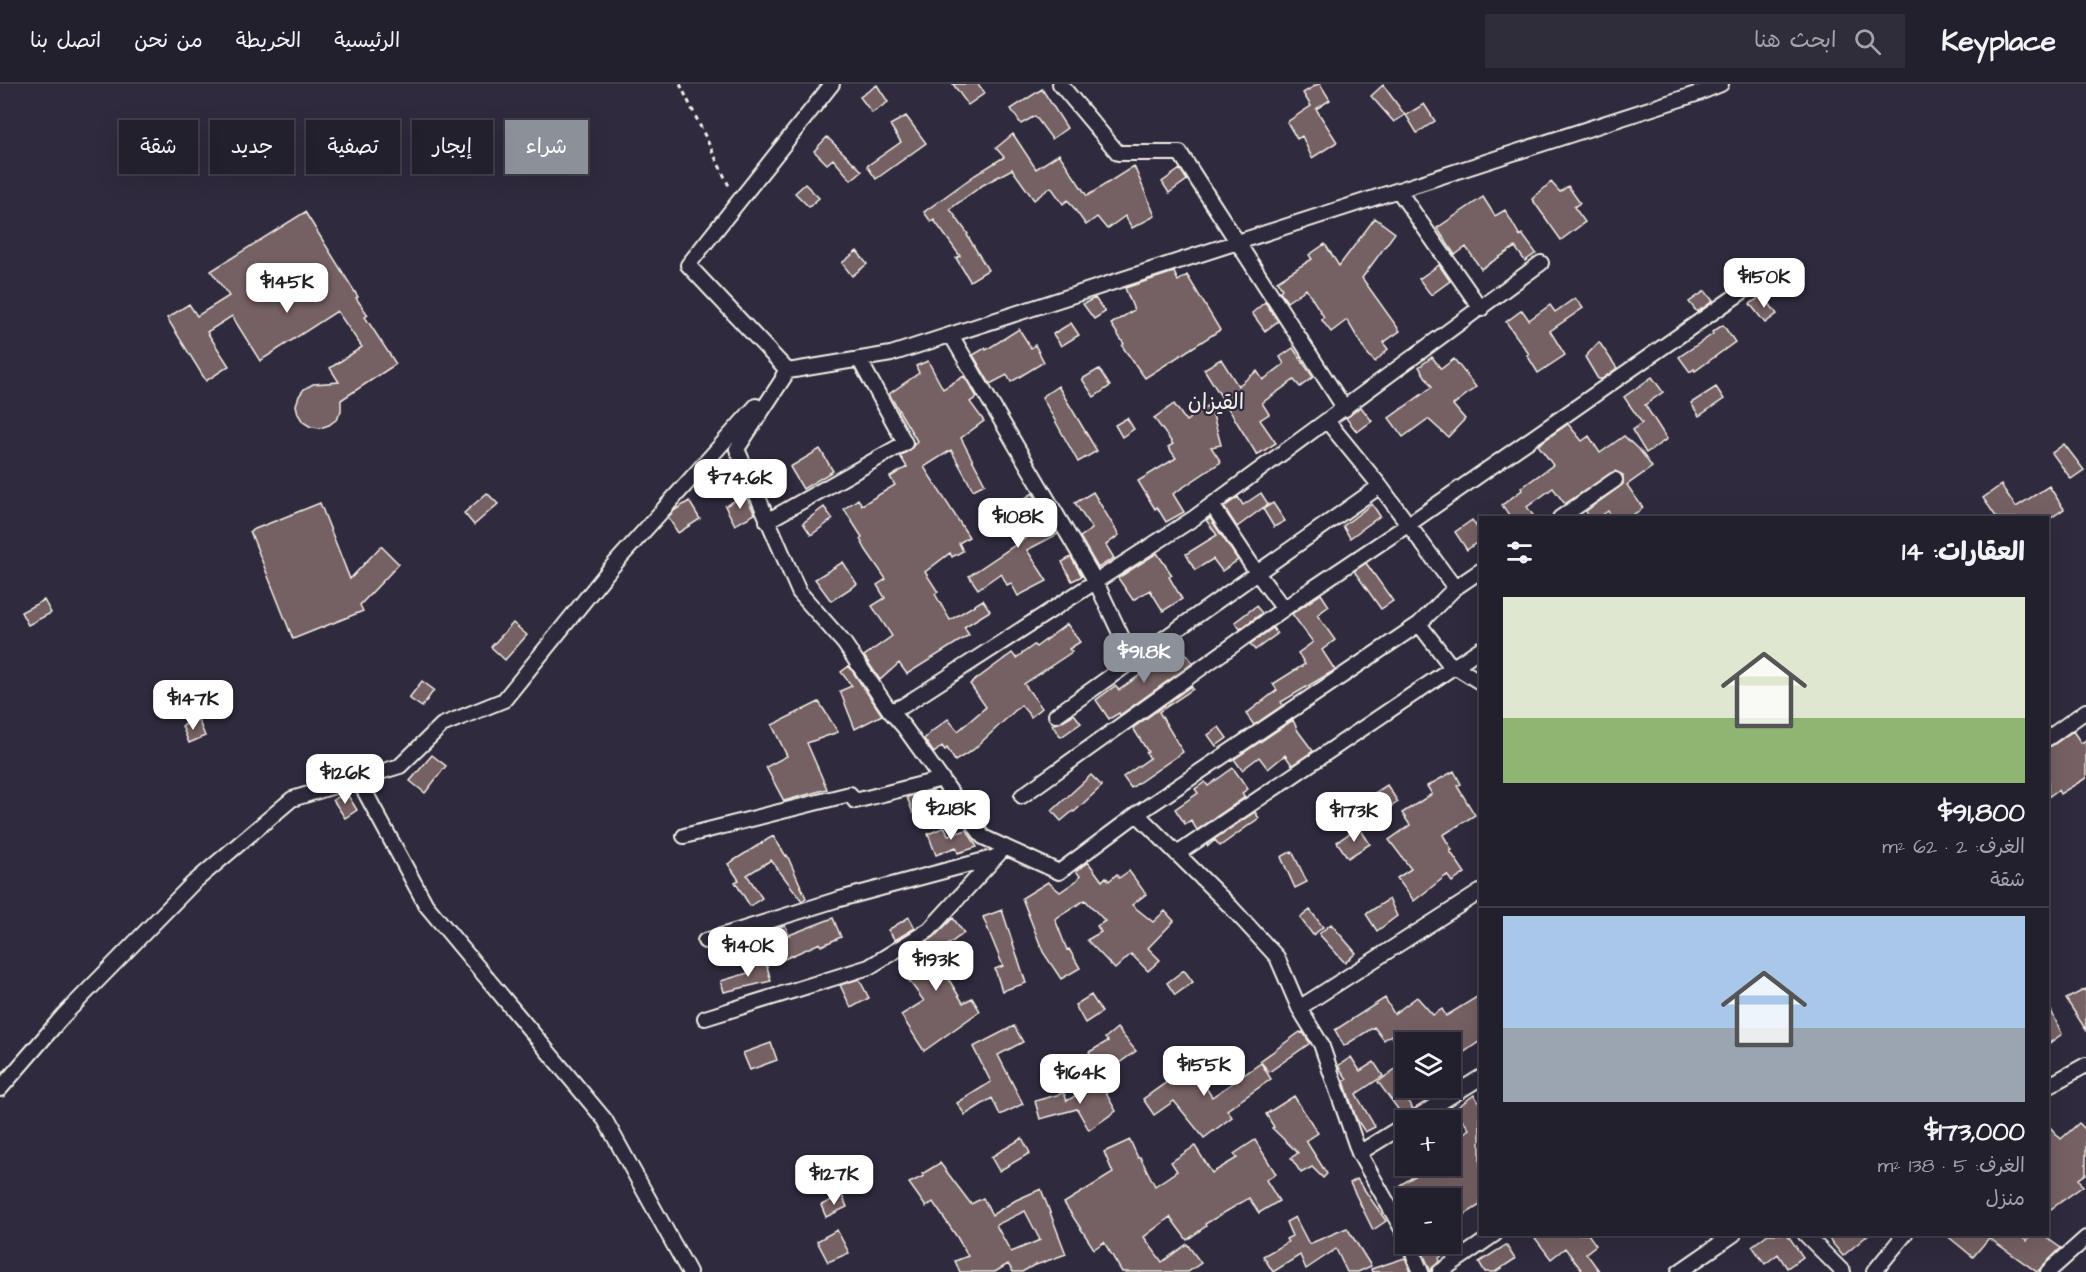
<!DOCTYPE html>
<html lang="ar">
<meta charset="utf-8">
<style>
:root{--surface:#23202e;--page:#2f2d3a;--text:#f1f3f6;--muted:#a3a3aa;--line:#403e4a;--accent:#8c9099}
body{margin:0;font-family:"Architects Daughter","Playpen Sans Arabic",sans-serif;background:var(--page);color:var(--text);direction:rtl;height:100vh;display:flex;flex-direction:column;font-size:22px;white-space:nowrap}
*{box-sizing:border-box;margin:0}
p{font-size:20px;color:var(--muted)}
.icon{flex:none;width:33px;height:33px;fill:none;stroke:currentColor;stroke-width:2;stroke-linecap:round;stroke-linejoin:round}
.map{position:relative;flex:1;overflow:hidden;direction:ltr}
.drawer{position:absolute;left:1479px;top:432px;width:570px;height:720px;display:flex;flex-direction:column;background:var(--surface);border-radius:0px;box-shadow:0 6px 24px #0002,0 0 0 2px var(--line);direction:rtl}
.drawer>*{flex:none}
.top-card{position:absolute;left:18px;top:36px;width:570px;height:54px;direction:rtl;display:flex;gap:12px}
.buttons{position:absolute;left:1395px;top:948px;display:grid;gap:12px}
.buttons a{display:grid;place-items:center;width:66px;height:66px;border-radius:0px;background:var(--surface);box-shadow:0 6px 24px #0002,0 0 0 2px var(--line);font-size:30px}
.price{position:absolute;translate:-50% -51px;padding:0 14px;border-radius:12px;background:#fff;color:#222;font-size:20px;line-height:39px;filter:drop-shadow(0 2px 3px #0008)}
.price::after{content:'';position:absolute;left:50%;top:36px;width:18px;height:14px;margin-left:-9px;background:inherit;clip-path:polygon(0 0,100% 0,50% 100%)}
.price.on{background:var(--accent);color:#fff}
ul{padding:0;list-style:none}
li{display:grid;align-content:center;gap:12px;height:318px;padding:0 24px}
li+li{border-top:2px solid var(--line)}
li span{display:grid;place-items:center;height:186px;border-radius:0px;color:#555}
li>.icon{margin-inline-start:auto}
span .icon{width:108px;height:108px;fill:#fffc;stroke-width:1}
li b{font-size:26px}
h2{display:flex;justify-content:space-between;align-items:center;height:72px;padding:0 24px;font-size:26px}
.tag{padding:0 21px;border-radius:0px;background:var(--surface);box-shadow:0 6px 24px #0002,0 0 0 2px var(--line);font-size:21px;line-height:54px}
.tag.on{background:var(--accent);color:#fff}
header{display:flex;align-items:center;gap:36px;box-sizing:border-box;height:84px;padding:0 30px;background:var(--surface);border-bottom:2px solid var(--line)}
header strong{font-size:28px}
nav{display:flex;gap:33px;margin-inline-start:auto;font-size:21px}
.search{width:420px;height:54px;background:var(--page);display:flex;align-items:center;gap:15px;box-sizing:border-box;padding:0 21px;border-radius:0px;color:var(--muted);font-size:22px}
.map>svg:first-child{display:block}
.building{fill:#756063;stroke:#f4f1e8;stroke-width:1.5;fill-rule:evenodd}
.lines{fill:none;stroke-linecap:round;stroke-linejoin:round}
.minor-casing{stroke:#f4f1e8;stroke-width:18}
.path{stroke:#f4f1e8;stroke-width:3;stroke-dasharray:4.5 4.5;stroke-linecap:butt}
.minor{stroke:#2f2a3d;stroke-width:14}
.labels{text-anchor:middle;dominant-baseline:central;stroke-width:4.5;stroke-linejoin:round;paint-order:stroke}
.quarter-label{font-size:22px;fill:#f4f1e8;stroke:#2f2a3d}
</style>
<header>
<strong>Keyplace</strong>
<div class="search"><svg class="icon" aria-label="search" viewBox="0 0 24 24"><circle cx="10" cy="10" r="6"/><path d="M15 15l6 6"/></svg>ابحث هنا</div>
<nav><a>الرئيسية</a><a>الخريطة</a><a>من نحن</a><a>اتصل بنا</a></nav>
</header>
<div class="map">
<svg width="2086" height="1188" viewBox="0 0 2086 1188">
<rect width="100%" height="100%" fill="#2f2a3d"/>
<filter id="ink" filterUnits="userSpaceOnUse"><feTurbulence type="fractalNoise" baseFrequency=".0167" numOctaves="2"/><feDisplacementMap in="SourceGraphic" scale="12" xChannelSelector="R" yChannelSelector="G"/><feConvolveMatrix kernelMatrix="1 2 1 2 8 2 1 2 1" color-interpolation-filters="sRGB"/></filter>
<g filter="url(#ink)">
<path class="building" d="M953,0H978L985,9L968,21Z
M1318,0H1320L1330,16L1316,25L1337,58L1312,74L1302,52L1297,55L1287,38L1311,22L1303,9Z
M877,1L888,18L872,29L860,13Z
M1383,1L1405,31L1394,38L1371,12Z
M1042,5L1067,44L1052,55L1035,32L1021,40L1011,25Z
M1424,20L1435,37L1417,49L1406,31Z
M906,32L926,59L876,95L867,82L901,58L890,41Z
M1013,50L1036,85L1059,70L1087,112L1134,82L1155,132L1132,144L1125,132L1107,145L1097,133L1086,141L1068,116L1063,120L1051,103L1034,116L1012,85L983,101L950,125L968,150L967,151L988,186L970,197L956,174L960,172L934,136L931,138L924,128L975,91L1004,73L996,64Z
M827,53L862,87L851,96L833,75L827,80L814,67Z
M1180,85L1187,96L1169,109L1162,98Z
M1551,98L1560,108L1568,102L1580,119L1574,123L1585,138L1561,156L1532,115Z
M805,100L819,114L809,123L795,109Z
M1483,113L1495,132L1505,126L1520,152L1522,150L1536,169L1525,177L1515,163L1481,185L1466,163L1455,171L1437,144Z
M305,128L358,213L356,214L368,231L365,233L396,280L341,316V327L337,335L329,341L320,344L311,343L303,338L298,330L296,321L299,312L304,305L313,300L339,298L330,284L362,263L337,227L260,277L232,232L207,248L229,282L206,297L167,234L189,220L197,232L229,212L211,187Z
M1375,134L1395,149L1362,194L1400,247L1383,259L1388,265L1375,278L1366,268L1347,236L1331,248L1321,235L1324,233L1306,205L1287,218L1280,207L1282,205L1277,197L1312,175L1309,171L1325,160L1339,182Z
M857,167L867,180L852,192L842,179Z
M1439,181L1450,197L1431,211L1419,195Z
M1174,188L1178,197L1187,191L1220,246L1145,294L1122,262L1124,260L1111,240L1134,226L1125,204Z
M1705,207L1713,217L1697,228L1689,218Z
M1763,211L1777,230L1765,239L1750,220Z
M1095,214L1105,228L1094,235L1083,220Z
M1575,214L1583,224L1550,247L1565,271L1538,289L1527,271L1529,270L1506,238L1522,226L1529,236L1550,221L1555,228Z
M1265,218L1278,237L1265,247L1252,229Z
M1071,239L1079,251L1061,262L1053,250Z
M1723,241L1735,258L1695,287L1694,285L1690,288L1679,273L1713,250L1712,248Z
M1019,245L1031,264L1035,261L1044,278L1011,298L1007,291L990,300L973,271L985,264L986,266Z
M1599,258L1617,284L1602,295H1598L1585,273Z
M1293,264L1313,293L1300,303L1294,296L1262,319L1269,330L1260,336L1276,359L1257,371L1204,285L1221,275L1238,302L1257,287L1263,296L1284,280L1280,273Z
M1432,273L1441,285L1454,275L1476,303L1453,321L1465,335L1448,353L1428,335L1403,353L1389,334L1432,303L1419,283Z
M928,277L943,305L964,292L977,313L970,318L984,337L961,354L985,400L973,406L951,366L924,383L969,453L959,459L963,467L952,473L950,469L925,488L938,508L935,510L950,536L983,516L990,527L964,543L969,551L907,590L899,579L880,596L864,572L892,552L872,522L885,514L877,501L886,495L866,466L860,455L862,453L844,425L858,415L862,421L895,401L890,393L907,383L900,372L910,366L917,357L889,310L919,289L916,282Z
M1099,285L1110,302L1094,313L1082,295Z
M1652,293L1663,308L1645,321L1667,355L1646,369L1632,346L1642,339L1624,313Z
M1058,302L1097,367L1078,378L1042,313Z
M1716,303L1724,315L1699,332L1691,319Z
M1174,320L1186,337L1210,320L1221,361L1211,363L1221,378L1173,410L1184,428L1166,438L1157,423L1155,425L1138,397L1176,374L1168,363L1173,360L1154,334Z
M1361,323L1372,337L1357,348L1346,334Z
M1127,334L1134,345L1122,353L1115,341Z
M1568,340L1582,357L1589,352L1600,369L1624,352L1642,369L1652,383L1627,401L1643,424L1628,434H1612L1608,427L1598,434H1589L1586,427L1623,400V391L1615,387L1565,420L1553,404L1527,423L1535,434H1511L1502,421L1522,406L1521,404L1553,381L1538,361Z
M2064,360L2084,386L2071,395L2052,369Z
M820,365L833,387L803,405L790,383Z
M2001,401L2016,423L2049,402L2064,425L2051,434H1997L1983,414Z
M1093,408L1119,451L1106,461L1114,474L1098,484L1080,453L1092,445L1075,419Z
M487,409L498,420L474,441L464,429Z
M1033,409L1058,450L1027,466L1047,497L1018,512L1011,499L1007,501L1001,489L978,505L969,492L1039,445L1031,432L997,449L989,437Z
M1261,409L1268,420L1237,443L1224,423L1238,413L1243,421Z
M745,411L755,430L735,441L725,422Z
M689,417L700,435L678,449L668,433L675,426Z
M320,419L350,495L381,462L399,480L360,521L363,527L293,555L250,447Z
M1273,419L1285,437L1274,443L1263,425Z
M1372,420L1380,432L1350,454L1343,442Z
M824,423L833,435L811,451L803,439Z
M1210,434L1238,476L1222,487L1213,475L1195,486L1186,470L1217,451L1206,436Z
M1472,436L1480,448V456L1467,466L1455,448Z
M1157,469L1172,491L1169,493L1182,515L1163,527L1150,506L1133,516L1118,494Z
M1071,473L1082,492L1072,497L1062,478Z
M843,478L857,500L831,517L815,495Z
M1366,479L1393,517L1381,525L1354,487Z
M1321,510L1329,522L1317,531L1335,556L1322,566L1335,586L1281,618L1283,621L1254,641L1246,630L1277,606L1273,600L1305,580L1298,569L1313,558L1292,530Z
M44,516L51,529L28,541L21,528Z
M1256,522L1262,529L1240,545L1235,538Z
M513,539L527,551L505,576L491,563Z
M1067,540L1080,558L1069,565L1072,568L1024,600L1042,624L1031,633L1021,621L973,666L955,677L947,664L945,666L942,662L934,669L924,655L931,648L948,635L958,647L986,623L970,600L1012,569L1016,574L1034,561L1036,563Z
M1273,544L1277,550L1255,566L1250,560Z
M1180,562L1193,579L1120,631L1119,629L1109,635L1096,616L1115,602L1119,606Z
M849,582L882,631L855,645L840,607L852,602L841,588Z
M422,597L434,606L422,623L409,614Z
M1191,602L1193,605L1159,628L1183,668L1131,704L1123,693L1150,674L1146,669L1148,668L1133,644Z
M819,618L838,648L807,659L827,705L784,717L766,683L787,672L772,641Z
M1074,630L1081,639L1061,653L1052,641L1061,638Z
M198,635L205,652L189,659L182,642Z
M1293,636L1298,647L1313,667L1292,681L1285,671L1268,685L1259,673L1242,686L1234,675Z
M1219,643L1227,654L1216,662L1208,651Z
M2073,647L2081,659L2086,656V694L2060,710L2058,706L2048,713V663L2053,661Z
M432,671L446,682L425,709L410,697Z
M1233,684L1248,705L1242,709L1245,713L1197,746L1191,736L1185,740L1175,725L1198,709L1195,705L1205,698L1208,702Z
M1454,687L1461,700L1457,702L1475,731L1443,751L1452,766L1450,767L1465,789L1452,798L1447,791L1414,817L1397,794L1411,785L1389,756L1410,741L1402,729L1432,710L1427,702Z
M1091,691L1102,702L1074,728L1073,727L1061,737L1052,727Z
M1387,701L1398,718L1371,735L1361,718Z
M933,707L938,719L913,729L907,713Z
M346,708L357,726L345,734L333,716Z
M1255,728L1259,734L1220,762L1215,756L1208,762L1207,760Z
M945,743L948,751L967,746L977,763L958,769L956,763L936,771L928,750Z
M1359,743L1370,760L1348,774L1337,758Z
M773,752L786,772L787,771L806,814L802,817L771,776L747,791L762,814L750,822L735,798L739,796L728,780Z
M1292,767L1307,798L1295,804L1281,773Z
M1088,778L1102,797L1106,793L1109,797L1117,790L1119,794L1129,787L1146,810L1132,821L1153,838L1165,827L1174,837L1148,864L1160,876L1148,887L1131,870L1115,885L1087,856L1101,848L1097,842L1105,837L1085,816L1055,835L1067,866L1069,865L1080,884L1061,895L1043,868L1022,814L1048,798L1060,808L1076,797L1080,792L1076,787Z
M1389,815L1397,832L1377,847L1366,830Z
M1002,826L1026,899L1002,907L995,885L1003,882L983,833Z
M1310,826L1323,843L1313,851L1300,834Z
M909,833L915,844L895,856L888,846Z
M833,834L841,853L821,862L820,859L780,877L767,847L785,841L789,851Z
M953,834L964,849L934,871L963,919L972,914L980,927L924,967L901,931L924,917L907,894L916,887L905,871L934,853Z
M1331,840L1356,869L1345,879L1319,850Z
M766,879L771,897L724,908L721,897L748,889L747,884Z
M1184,886L1193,898L1175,911L1167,899Z
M859,895L869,914L851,924L840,901Z
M2086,905V946L2066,915Z
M1091,911L1102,928L1085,939L1075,921Z
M1480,911V957L1450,978V958H1396L1391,951L1384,956L1374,943L1344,962L1335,946L1385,914L1394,930L1417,913L1433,931L1442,925L1446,932Z
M2048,920L2062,950L2048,960Z
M1014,942L1023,958L998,971L1023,1020L1000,1031L992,1014L965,1031L957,1019L991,998L973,963Z
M1117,944L1136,967L1102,991L1089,968L1108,957L1105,954Z
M1300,948L1301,949L1303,948L1310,959L1269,988L1260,977Z
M771,959L777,976L750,986L743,969Z
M1351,973L1360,987L1374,978L1383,992L1356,1010L1375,1043L1365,1048L1356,1034L1344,997L1347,995L1338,982Z
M1406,977V1009L1403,1010L1413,1025L1403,1032L1378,998Z
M1176,979L1183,988L1192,982L1212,1013L1261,979L1271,995L1227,1026L1232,1033L1204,1054L1174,1017L1154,1031L1143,1015L1171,995L1165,987Z
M1099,997L1116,1027L1089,1046L1077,1025L1040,1035L1035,1017L1064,1009L1067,1017Z
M1474,1011L1480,1020V1121L1450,1140V1114H1409L1400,1101L1431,1082H1450V1060L1469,1045L1455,1025Z
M1294,1012L1318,1049L1306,1057L1327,1090L1323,1094L1312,1083L1301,1089L1291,1074L1298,1069L1272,1044L1274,1043L1266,1030Z
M2079,1039L2086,1046V1090L2079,1095L2083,1102L2048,1127V1041L2061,1055Z
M1022,1054L1030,1069L999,1087L991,1073Z
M1130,1056L1138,1074L1140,1073L1155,1102L1177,1087L1171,1078L1195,1062L1212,1089L1237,1074L1234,1070L1255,1056L1276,1090L1266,1096L1279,1117L1259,1129L1249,1114L1205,1140L1206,1142L1187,1156L1170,1133L1144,1153L1162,1178L1187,1160L1201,1179L1188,1188H1122L1104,1158L1094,1165L1064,1119L1113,1089L1104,1068Z
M940,1079L971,1120L983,1114L992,1131L1016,1116L1041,1105L1066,1170L1036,1181V1180L1022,1188H1013L1008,1180L995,1188H960L955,1177L968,1172L957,1153L933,1118L926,1123L909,1099L924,1092L922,1090ZM1025,1127L1040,1156L1011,1168L996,1141Z
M1357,1095L1386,1137L1373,1146L1350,1099Z
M842,1111L847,1123L826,1133L821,1121Z
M1295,1133L1309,1160L1347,1144L1371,1182L1358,1188H1347L1336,1165L1306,1185L1300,1171L1273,1188L1263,1172L1288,1158L1286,1155L1292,1152L1286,1138Z
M837,1146L849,1169L828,1178L817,1157Z
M1532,1150H1588L1596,1161L1586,1169L1600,1188H1583L1565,1164L1551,1175Z
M1768,1150H1787L1803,1173L1787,1184L1778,1170L1765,1180L1752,1162Z
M1825,1150H1869L1843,1172Z
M1945,1150H2017L2027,1157L2031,1150H2041L2061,1164L2037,1188L1989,1154L1973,1173Z
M1429,1160H1458L1439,1174L1440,1177L1432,1184L1431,1188L1421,1164Z
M1506,1161L1515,1175L1495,1188H1485L1479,1178Z
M1405,1174L1411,1188H1372L1371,1185Z"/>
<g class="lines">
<defs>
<path id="minor" d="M1060,0L1118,69H1180L1345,325
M1398,106L1481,225
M951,251L1096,498L1133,577
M783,292L788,287L688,181L832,0
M1327,337L1380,402L1455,504
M1212,421L1257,489L1284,525
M1560,434L1615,396
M767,437L905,359L859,275
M1480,487L1455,504L1419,540L1137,730L1059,788L983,753L904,643L890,627L844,559L799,508L737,365L788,287L891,270L1699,9L1721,0
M1419,540L1448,578L1480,598
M890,627L903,622L1194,434L1541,179
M1056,631L1380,402
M2048,654L2086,627
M358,695L426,821L605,1036L689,1188
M1022,712L1306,509L1409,440L1746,205
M1137,730L1231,823L1277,873L1299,924L1321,960L1359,1069L1406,1152
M684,752L850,710L855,717L942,695
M1177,770L1480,565
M705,857L836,816L996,773
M1299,924L1480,808
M705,934L869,883L929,846L1005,763
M2048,1002L2086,981
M0,1005L63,932L192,800L292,715L400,682L442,641L504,616L610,485L756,322
M1412,1036L1480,994
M1359,1069L1406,1040
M1805,1150L1843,1188
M1409,1160L1421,1188
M1440,1188L1495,1150
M1679,1188L1734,1150
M1874,1188L1905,1150
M2048,1188L2086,1154"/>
</defs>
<use href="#minor" class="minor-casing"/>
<path class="path" d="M680,0L730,104"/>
<use href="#minor" class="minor"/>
</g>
</g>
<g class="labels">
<g class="quarter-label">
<text x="1216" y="318">القيزان</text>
</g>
</g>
</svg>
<div class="buttons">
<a><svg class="icon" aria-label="layers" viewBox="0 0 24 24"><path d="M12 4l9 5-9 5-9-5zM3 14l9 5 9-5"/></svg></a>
<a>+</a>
<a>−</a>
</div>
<b class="price" style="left:1764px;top:225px">$150K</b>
<b class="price" style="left:287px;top:230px">$145K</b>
<b class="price" style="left:740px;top:426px">$74.6K</b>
<b class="price" style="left:1018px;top:465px">$108K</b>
<b class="price on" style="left:1144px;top:600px">$91.8K</b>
<b class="price" style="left:193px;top:647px">$147K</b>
<b class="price" style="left:345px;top:721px">$126K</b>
<b class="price" style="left:951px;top:757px">$218K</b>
<b class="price" style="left:1354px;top:759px">$173K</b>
<b class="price" style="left:748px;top:894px">$140K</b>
<b class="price" style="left:936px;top:908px">$193K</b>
<b class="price" style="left:1204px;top:1013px">$155K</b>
<b class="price" style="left:1080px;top:1021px">$164K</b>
<b class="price" style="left:834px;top:1122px">$127K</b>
<div class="top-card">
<a class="tag on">شراء</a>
<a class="tag">إيجار</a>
<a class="tag">تصفية</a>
<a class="tag">جديد</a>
<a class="tag">شقة</a>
</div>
<section class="drawer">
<h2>العقارات: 14<svg class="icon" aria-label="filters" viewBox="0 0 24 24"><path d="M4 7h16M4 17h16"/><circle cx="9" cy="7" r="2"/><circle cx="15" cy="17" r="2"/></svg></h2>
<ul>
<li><span style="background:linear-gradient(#dfe7d0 65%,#8fb573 0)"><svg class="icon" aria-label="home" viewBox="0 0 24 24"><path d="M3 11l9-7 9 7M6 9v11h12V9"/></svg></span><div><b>$91,800</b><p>الغرف: 2 · 62 m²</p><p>شقة</p></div></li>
<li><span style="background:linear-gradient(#a9c7e8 60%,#9aa5b1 0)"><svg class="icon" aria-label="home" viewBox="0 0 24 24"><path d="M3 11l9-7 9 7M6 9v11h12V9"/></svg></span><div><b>$173,000</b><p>الغرف: 5 · 138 m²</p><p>منزل</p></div></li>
</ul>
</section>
</div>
